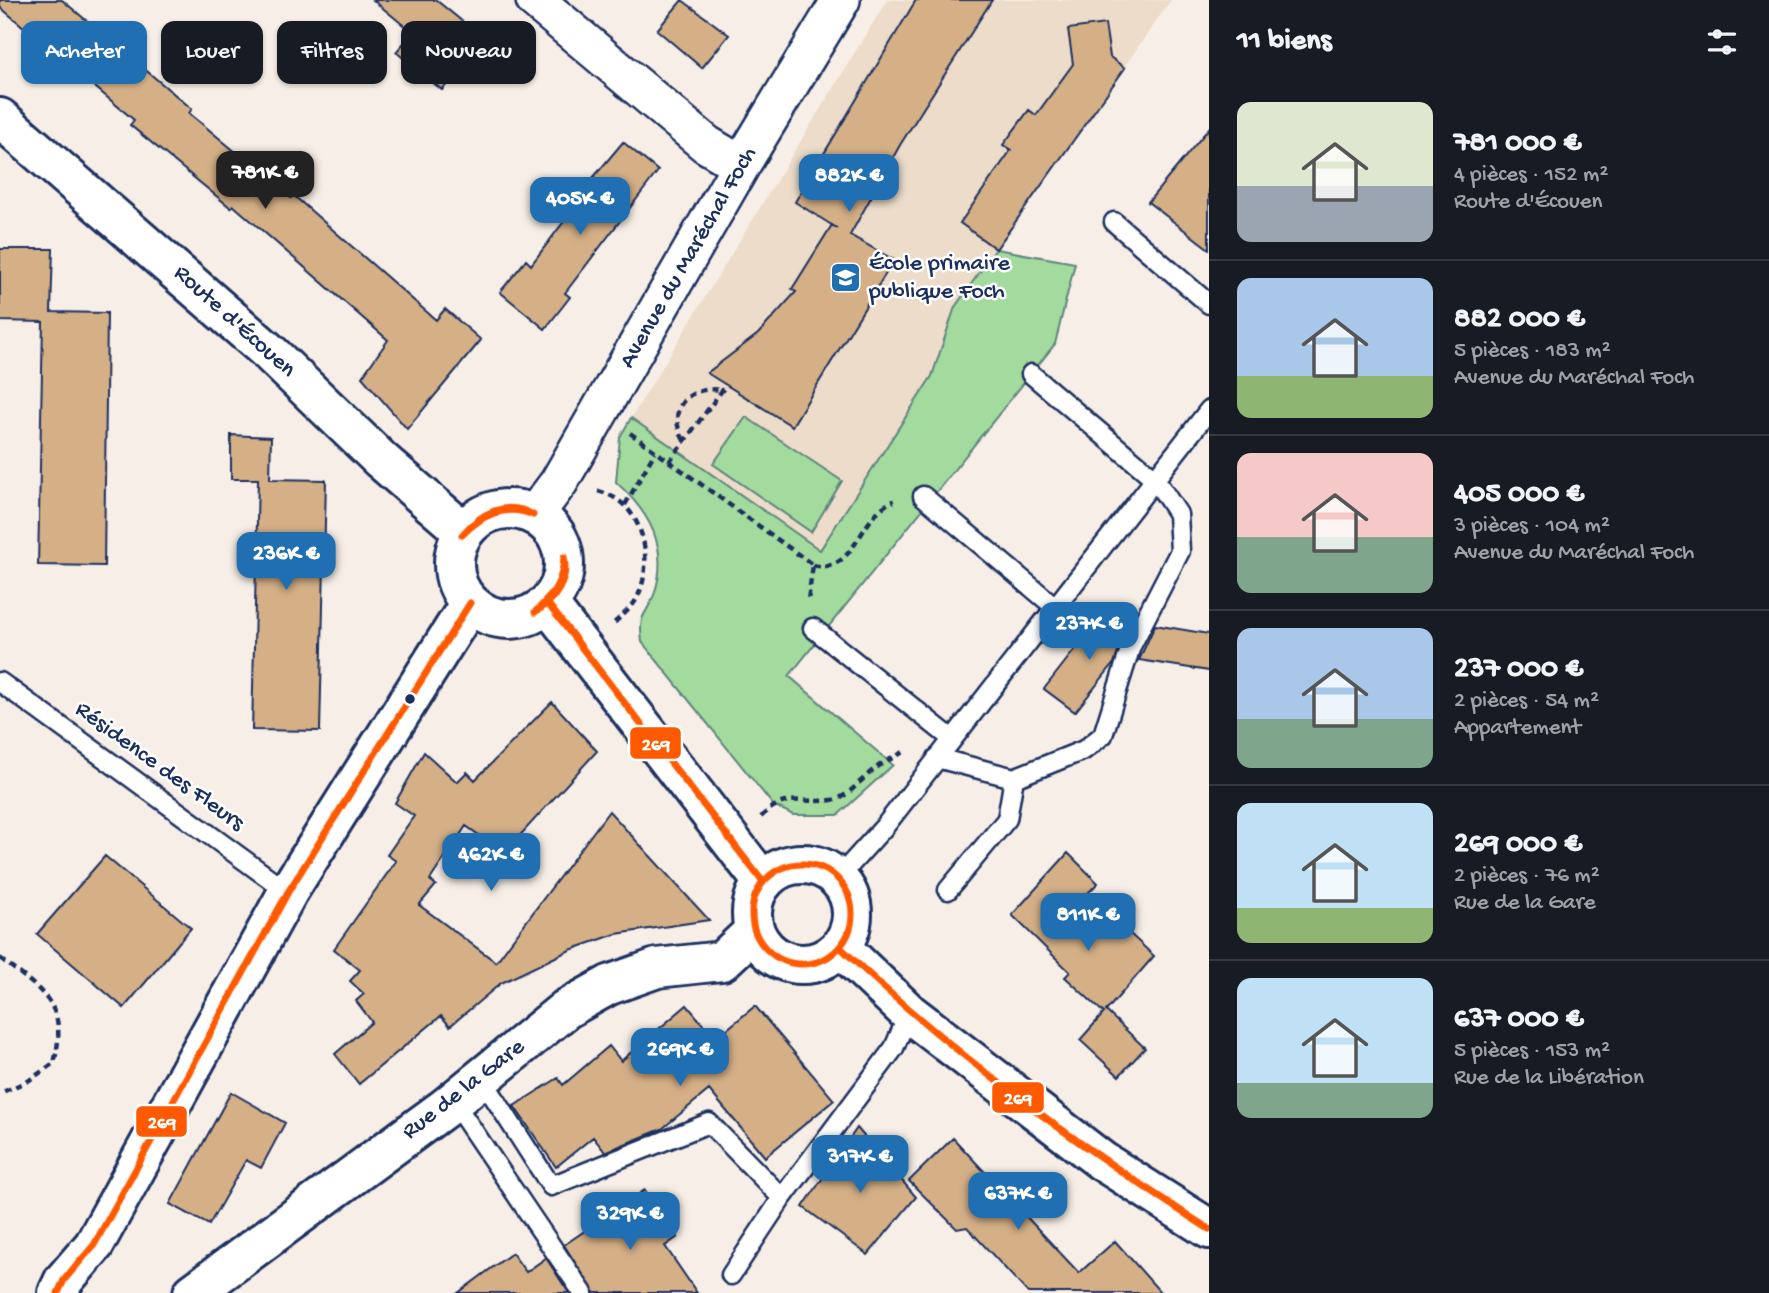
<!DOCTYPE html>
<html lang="fr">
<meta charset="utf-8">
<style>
:root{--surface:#171b24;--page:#20242c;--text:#f1f3f6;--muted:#9ea1a6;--line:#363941;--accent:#1f6fb2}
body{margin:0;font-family:"Gochi Hand",sans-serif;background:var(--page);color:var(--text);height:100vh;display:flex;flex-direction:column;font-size:26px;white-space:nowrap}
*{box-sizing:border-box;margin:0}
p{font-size:23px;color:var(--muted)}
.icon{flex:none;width:38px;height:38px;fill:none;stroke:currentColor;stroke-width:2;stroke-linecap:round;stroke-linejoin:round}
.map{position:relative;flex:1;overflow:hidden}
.drawer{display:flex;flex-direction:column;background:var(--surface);width:560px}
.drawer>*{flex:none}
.guide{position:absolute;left:21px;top:21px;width:665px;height:63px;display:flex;gap:14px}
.price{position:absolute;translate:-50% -60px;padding:0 16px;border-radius:14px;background:var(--accent);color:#fff;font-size:23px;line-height:46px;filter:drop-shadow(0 2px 4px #0008)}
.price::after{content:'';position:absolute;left:50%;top:42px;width:21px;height:16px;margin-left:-10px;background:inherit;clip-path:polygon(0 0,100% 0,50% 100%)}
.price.current{background:#222;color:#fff}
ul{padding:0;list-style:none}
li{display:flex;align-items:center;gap:21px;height:175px;padding:0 28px}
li+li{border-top:2px solid var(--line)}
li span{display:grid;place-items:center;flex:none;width:196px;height:140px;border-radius:14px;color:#555}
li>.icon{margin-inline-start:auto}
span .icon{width:84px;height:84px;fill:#fffc;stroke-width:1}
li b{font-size:30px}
h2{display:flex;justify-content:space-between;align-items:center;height:84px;padding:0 28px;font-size:30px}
.tag{padding:0 24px;border-radius:14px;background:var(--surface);box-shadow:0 2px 5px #0004;font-size:24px;line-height:63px}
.tag.current{background:var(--accent);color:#fff}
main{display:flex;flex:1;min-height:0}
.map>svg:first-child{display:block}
.built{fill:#eddcca}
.green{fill:#a3da9e;stroke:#5f847e;stroke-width:2}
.building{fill:#d5b087;stroke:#1b2f5e;stroke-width:2}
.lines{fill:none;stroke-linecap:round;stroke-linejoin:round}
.lane-casing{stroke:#1b2f5e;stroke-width:23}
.street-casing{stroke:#1b2f5e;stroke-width:42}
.secondary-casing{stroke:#1b2f5e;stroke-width:44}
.path{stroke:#1b2f5e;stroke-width:4.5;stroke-dasharray:7 5;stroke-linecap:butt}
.lane{stroke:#fff;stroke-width:18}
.street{stroke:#fff;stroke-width:37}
.secondary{stroke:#fff;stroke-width:38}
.bus-1-casing{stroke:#fff;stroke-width:12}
.bus-1{stroke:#ff5a00;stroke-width:7}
.bus-dot{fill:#1b2f5e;stroke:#fff;stroke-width:2.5}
.labels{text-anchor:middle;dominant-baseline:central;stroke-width:5;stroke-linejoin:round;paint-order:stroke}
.street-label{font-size:24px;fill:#1b2f5e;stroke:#fff}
.poi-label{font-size:24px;fill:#1b2f5e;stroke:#fff;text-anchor:start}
.line-badge{stroke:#fff;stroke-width:2.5}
.badge-label{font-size:19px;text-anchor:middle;font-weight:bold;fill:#fff}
</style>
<main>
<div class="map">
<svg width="1209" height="1293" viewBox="0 0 1209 1293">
<rect width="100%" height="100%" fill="#f7efe7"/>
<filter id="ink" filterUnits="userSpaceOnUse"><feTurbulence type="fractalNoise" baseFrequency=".0143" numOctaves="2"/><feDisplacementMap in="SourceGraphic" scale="14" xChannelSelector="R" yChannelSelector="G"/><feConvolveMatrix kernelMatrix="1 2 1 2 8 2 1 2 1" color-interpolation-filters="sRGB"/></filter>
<g filter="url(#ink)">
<path class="built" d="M887,0H1171L956,307L932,375L819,551L631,418Z"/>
<path class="green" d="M996,249L1075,263L1055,344L789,676L893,765L838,815H793L773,805L642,642C638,609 647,618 655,592C669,546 649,512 616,482L620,437L631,418L820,550L932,376L955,307Z
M746,417L842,481L811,532L713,464Z"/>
<path class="building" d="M0,0H62L192,109L189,113L291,198L293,195L436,320L445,309L481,340L407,429L362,377L388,340L233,205L231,208L130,125L134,120L0,7Z
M373,0H436L485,40L442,90L396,52L413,33Z
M682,0L729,35L702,68L657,30Z
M916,0H992L900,145L850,235L894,260L792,426L707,373L758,334L796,292L792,289L832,225L838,229L795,202Z
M1105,24L1110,57L1125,68L996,249L960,223L1011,150L1003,145L1029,110L1036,115L1073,64L1068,29Z
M1209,128V249L1148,202Z
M623,142L658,171L565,293L570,297L545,329L500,292L526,260L531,265L590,187L587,185Z
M0,249H53L51,312L107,313L104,566L38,565L43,322L0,321Z
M231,435L271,437L270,479L326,480L320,731L252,730L258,479H231Z
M1101,616L1131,621L1114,663L1075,712L1044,689Z
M1155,625L1209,634V671L1139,660Z
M552,702L597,751L504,853L466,826L430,880L436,885L419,905L496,962L609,811L709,920L616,934L570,950L501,983L450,1026L441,1016L359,1084L335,1054L372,1022L356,1001L364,994L350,981L360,970L334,949L396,861L387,855L414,816L395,803L424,752L457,782L467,772L475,780Z
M1068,853L1098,883L1087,894L1154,956L1106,1011L1145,1048L1119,1076L1080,1040L1104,1013L1065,977L1070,972L1012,915Z
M105,856L191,928L124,1008L37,934Z
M687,1005L715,1039L755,1006L834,1100L765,1157L709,1090L662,1129L605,1152L593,1137L556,1167L514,1106L558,1078L563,1085L609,1046L621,1061Z
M231,1092L285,1123L261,1168L246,1160L209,1225L170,1204Z
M857,1128L916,1197L868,1255L803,1207Z
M953,1138L1079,1273L1115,1241L1161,1293H1028L967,1227L957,1229L909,1181Z
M645,1190L678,1237L665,1246L697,1293H594L564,1245Z
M512,1253L526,1272L546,1258L569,1293H458Z"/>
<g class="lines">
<defs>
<path id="lane" d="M1114,222L1209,304
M923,496L1055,607
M813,628L952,739
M0,682L288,892
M937,758L1014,778L1084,750L1103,735L1131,646L1180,551L1178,514L1155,479L1031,374
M839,877L885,826L1209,410
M948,890L1007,819L1014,778
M481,1077L551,1186L709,1123L782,1198L894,1048L909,1013
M453,1101L583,1293
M731,1275L782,1198"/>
<path id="street" d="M535,0L706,144L741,165
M535,514L559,482L741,165L841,0"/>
<path id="secondary" d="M0,118L270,353L381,460L464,532
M454 564a55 55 0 1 1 110 0a55 55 0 1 1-110 0Z
M548,604L763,882
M752 914a50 50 0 1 1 100 0a50 50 0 1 1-100 0Z
M841,948L909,1013L1102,1161L1209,1229
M58,1293L64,1280L94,1245L288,892L470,603
M193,1293L446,1107L566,1009L609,985L657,968L722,961L754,931"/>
</defs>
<use href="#lane" class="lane-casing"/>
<use href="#street" class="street-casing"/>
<use href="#secondary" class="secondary-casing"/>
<path class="path" d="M630,433L813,565L808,600
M684,440C665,409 688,385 722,390
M669,462L726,385
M598,491C644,502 656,562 636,600C631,609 620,617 613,624
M625,505L655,452
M813,565C856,576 859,513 894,501
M761,817C785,792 802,804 832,800C849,798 861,778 875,769C883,762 894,758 903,752
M0,958C43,992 69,1004 54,1063L28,1081L0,1093"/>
<use href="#lane" class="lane"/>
<use href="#street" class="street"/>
<use href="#secondary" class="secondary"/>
<defs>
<path id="bus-1" d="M462,535C480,514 506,499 533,515
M462,535C482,515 505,503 533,515
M548,604L763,882
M535,612C553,595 563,582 564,557
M535,612C555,601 569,580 564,557
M752 914a50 50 0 1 1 100 0a50 50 0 1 1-100 0Z
M841,948C953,1055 1078,1146 1209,1229
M58,1293L64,1280L94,1245L288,892L470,603"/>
</defs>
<use href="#bus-1" class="bus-1-casing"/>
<use href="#bus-1" class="bus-1"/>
</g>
</g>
<defs>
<symbol id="school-square" viewBox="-11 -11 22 22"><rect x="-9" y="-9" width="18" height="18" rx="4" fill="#1f6fb2" stroke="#fff"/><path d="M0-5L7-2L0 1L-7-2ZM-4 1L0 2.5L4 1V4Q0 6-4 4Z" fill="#fff"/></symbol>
</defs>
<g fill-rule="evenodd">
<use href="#school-square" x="828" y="260" width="35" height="35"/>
</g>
<circle class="bus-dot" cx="410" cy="699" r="6"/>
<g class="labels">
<g class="street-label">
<text transform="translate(689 258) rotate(-60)">Avenue du Maréchal Foch</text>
<text transform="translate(234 322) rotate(42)">Route d'Écouen</text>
<text transform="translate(159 767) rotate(36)">Résidence des Fleurs</text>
<text transform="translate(464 1090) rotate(-38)">Rue de la Gare</text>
</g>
<g class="poi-label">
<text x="869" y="264">École primaire<tspan x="869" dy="28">publique Foch</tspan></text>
</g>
</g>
<g class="line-badge">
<rect x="629" y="726" width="53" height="34" rx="7" fill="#ff5a00"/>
<rect x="991" y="1081" width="54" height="33" rx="7" fill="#ff5a00"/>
<rect x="135" y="1105" width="53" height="33" rx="7" fill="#ff5a00"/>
</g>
<g class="badge-label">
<text x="656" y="750">269</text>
<text x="1018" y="1104">269</text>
<text x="162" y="1128">269</text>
</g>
</svg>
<b class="price current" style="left:265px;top:211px">781K €</b>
<b class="price" style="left:849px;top:214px">882K €</b>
<b class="price" style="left:580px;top:237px">405K €</b>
<b class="price" style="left:286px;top:592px">236K €</b>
<b class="price" style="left:1089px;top:662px">237K €</b>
<b class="price" style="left:491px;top:893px">462K €</b>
<b class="price" style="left:1088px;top:953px">811K €</b>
<b class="price" style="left:680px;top:1088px">269K €</b>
<b class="price" style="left:860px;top:1195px">317K €</b>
<b class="price" style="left:1018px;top:1232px">637K €</b>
<b class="price" style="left:630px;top:1252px">329K €</b>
<div class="guide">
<a class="tag current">Acheter</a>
<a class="tag">Louer</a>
<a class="tag">Filtres</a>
<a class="tag">Nouveau</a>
</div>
</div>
<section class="drawer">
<h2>11 biens<svg class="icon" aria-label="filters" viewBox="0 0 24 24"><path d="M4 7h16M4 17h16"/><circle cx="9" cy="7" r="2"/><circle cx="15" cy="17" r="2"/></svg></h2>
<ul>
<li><span style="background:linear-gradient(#dfe7d0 60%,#9aa5b1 0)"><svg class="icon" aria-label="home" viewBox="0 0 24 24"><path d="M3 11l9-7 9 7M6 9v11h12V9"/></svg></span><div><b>781 000 €</b><p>4 pièces · 152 m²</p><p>Route d'Écouen</p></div></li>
<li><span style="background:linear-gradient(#a9c7e8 70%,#8fb573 0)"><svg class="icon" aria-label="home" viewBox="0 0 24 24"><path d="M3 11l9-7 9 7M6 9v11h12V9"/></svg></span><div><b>882 000 €</b><p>5 pièces · 183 m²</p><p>Avenue du Maréchal Foch</p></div></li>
<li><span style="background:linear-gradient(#f6c9c9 60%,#7fa58c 0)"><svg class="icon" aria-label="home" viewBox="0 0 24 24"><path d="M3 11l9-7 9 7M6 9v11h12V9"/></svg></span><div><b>405 000 €</b><p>3 pièces · 104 m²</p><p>Avenue du Maréchal Foch</p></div></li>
<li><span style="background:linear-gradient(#a9c7e8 65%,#7fa58c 0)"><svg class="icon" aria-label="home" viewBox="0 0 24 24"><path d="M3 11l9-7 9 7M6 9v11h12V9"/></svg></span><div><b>237 000 €</b><p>2 pièces · 54 m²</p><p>Appartement</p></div></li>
<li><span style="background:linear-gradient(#bfe0f5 75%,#8fb573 0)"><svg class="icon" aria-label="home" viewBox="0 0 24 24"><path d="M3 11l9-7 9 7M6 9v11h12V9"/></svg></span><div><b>269 000 €</b><p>2 pièces · 76 m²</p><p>Rue de la Gare</p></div></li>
<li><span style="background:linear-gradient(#bfe0f5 75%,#7fa58c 0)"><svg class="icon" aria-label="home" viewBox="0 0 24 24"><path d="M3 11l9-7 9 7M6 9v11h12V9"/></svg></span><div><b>637 000 €</b><p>5 pièces · 153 m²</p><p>Rue de la Libération</p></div></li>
</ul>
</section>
</main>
